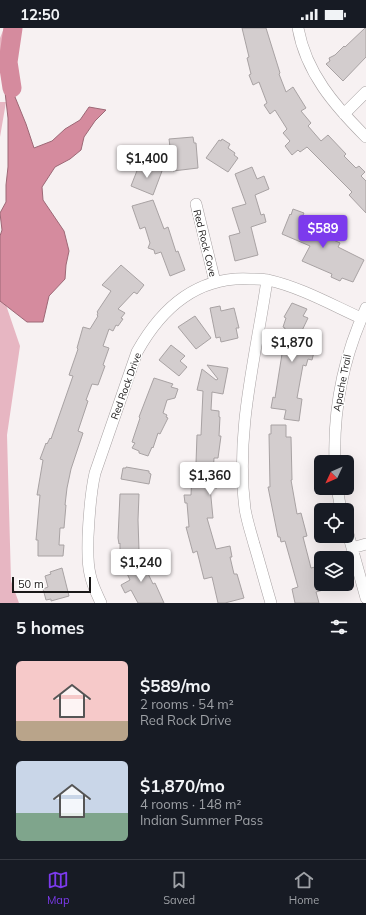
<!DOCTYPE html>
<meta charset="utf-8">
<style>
:root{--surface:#171b24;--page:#242831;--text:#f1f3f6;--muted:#9ea1a6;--line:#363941;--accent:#7c3aed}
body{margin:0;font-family:Mulish,sans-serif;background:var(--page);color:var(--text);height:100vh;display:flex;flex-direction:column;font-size:15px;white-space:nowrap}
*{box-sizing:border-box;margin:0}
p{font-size:13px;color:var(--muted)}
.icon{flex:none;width:22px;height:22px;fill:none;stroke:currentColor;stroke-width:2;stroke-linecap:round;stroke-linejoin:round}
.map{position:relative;height:575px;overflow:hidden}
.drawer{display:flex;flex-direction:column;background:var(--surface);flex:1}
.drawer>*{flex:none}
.needle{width:26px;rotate:226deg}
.controls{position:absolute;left:314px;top:427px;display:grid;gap:8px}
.controls a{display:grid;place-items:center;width:40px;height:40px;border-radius:6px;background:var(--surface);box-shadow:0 4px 16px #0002;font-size:20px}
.scale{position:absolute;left:12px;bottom:10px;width:79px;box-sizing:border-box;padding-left:4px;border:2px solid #1a1818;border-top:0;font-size:11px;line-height:14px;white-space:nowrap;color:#1a1818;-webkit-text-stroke:3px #fff;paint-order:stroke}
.price{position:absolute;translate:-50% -34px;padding:0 9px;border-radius:4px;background:#fff;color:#222;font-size:13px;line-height:26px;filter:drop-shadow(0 1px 2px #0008)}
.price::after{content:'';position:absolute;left:50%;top:24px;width:12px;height:9px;margin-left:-6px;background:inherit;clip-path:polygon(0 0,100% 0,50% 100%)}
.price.on{background:var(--accent);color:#fff}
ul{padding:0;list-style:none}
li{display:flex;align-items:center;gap:12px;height:100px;padding:0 16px}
li span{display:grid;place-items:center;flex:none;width:112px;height:80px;border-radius:6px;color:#555}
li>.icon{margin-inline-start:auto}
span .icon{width:48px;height:48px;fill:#fffc;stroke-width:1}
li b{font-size:17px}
h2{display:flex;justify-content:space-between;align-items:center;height:48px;padding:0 16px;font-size:17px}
.status{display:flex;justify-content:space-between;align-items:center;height:28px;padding:0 20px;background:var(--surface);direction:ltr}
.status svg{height:11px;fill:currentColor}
.tab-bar{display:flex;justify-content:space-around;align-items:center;height:56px;border-top:1px solid var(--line);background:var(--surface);font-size:11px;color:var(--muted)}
.tab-bar a{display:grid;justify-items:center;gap:2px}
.tab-bar .on{color:var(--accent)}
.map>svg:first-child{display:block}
.green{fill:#e7b6c2}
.water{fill:#d58b9e;stroke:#9d6876}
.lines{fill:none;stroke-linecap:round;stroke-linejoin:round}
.river{stroke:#d58b9e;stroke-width:19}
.building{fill:#d3cdce;stroke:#a8a2a3}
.minor-casing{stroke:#a8a2a3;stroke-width:12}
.minor{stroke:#fff;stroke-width:11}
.labels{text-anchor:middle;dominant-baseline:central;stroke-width:3;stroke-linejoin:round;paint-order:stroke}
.street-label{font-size:10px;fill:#1a1818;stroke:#fff}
</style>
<div class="status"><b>12:50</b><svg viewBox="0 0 49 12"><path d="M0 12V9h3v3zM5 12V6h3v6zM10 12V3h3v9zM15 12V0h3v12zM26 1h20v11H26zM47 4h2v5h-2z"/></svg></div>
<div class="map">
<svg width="366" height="575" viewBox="0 0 366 575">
<rect width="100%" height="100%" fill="#f7f1f2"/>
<path class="green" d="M4,0H19L0,39V10Z
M0,74H6L0,109Z
M0,232L6,277L20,318L7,407L11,553L19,575H0Z"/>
<path class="water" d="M8,34L14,52L15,69L26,96L34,120L52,113L65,101L80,92L89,79L106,82L95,93L84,109L81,122L70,131L55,139L42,159L43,172L64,203L69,223L66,237L65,251L49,268L43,294H27L0,273V208L2,202L0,185L6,174V157L8,139V90L5,64L4,45Z"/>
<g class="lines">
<path class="river" d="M12,60L8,34L13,0"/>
</g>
<path class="building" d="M242,0H266L280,45L279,46L286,64L293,59L306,80L301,83L311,95L308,98L321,113L328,107L346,126L344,128L356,140L359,138L365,144L361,148L366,153V185L349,167L352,164L307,119L300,124L298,122L292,127L285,118L290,113L283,105L287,101L275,82L270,86L264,77L267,75L259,54L253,57L249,47L251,46L247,30L249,29Z
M365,0H366V29L343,53L326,36L330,33L329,30L335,27L344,18L345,19Z
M193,109L194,115H196L198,140L173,143L169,111Z
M222,111L230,116L228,120L235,125L234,127L238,130L228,144L206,130L219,112L221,113Z
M140,135L162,143L153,167L131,158Z
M252,139L257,151L264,148L269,161L255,167L261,187L264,186L266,194L251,199L258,227L235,233L229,208L240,205L232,180L246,176L235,146Z
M153,172L164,201L168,199L176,224L178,223L185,242L170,248L161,224L155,226L154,222L148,220L150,215L145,199L140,201L132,178Z
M293,181L304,185L301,191L314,196L312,202L340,215L338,219L364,232L353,254L342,250L340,253L331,249L332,246L302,233L310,218L282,206L290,186L291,187Z
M121,237L144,257L137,266L134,264L118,281L125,285L121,290L123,291L118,298L116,297L113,303L109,301L103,318L109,320L103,337L105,338L98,357L92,356L86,372L88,373L78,403L83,405L71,441L67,460L65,477H66L64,500H60L59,517H64L63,528H38V512H36L40,467H37L43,432L40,431L46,415L47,416L50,410L51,411L73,348L69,347L78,321L77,320L83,299L90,301L98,288L97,287L98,285L97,284L111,263L102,257Z
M292,275L307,281L303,288L308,290L298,311L316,316L312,332L308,331L306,338L303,337L297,370L302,371L299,393L284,391L286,382L271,380L273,369L275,370L282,326H279L285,300L283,299L286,290L284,289Z
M220,278L221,283L234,280L239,300H236L238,310L221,314L220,309L216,310L210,280Z
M195,288L211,310L196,321L178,299Z
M171,317L185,328L180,333L187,339L179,348L159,332Z
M207,337L228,340L223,366L212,364L211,382L219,383V389H220L219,408H221L218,430H214L213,448L218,449L217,460L210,459L213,490H207L216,521L230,518L232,529H230L234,546H237L244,570L225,575H218L212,549L204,551L197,523L193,525L186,499H189L187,475H185L184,467H191L192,444L190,443V435H196L197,407H201L203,363L197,362L202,341L216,352L218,351Z
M154,350L173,356L171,359L178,361L175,370L167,372L163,385L167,387L166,389L168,390L160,406L158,405L153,420L152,419L148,428L139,425V423L132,420L135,415L132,414L140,390L139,389Z
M271,397H286V409H291L292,452H291L297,486L301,485L307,508L303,509L311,540L315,539L323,562L316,564L319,575H295L292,561L298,559L285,513L281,514L280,509H278L268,459H270L269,406H271Z
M126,439L149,443V445L151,446L149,456L121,451L123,440H126Z
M120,466H139L138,492L139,523L120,524V515L119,516L118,510Z
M140,529L153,556L155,555L164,575H138L131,562L125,565L121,557L130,552L123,537Z
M62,540L69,568L51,573V571L46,572L43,561L48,559L45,548L51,546L50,544Z"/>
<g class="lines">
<defs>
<path id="minor" d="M298,0C306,45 335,78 366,109
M344,86L366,64
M196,176L215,254
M267,252C256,328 235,403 245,481C247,493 251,505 254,516C260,536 265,555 271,575
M335,434C333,379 343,330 366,280
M337,460L341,482
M347,502L366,570
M352,520L366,516
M101,575C97,566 92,557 90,546C87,534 88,522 88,509C89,487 90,467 95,445L137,324C161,281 197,248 250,251C256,251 262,251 268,252C300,259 332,277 361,290"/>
</defs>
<use href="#minor" class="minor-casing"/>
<use href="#minor" class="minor"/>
</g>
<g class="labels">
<g class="street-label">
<text transform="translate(205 215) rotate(76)">Red Rock Cove</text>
<text transform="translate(342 355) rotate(-79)">Apache Trail</text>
<text transform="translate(126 358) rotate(-70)">Red Rock Drive</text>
</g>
</g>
</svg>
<div class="controls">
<a><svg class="needle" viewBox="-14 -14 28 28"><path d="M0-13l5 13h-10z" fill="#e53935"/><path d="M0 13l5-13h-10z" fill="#9ea1a6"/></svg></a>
<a><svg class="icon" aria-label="locate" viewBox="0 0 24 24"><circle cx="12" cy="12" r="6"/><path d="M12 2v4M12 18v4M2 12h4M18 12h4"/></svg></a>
<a><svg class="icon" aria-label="layers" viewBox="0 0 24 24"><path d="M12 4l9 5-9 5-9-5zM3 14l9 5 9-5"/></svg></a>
</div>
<div class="scale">50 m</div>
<b class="price" style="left:147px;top:151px">$1,400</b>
<b class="price on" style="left:323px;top:221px">$589</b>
<b class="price" style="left:292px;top:335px">$1,870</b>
<b class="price" style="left:210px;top:468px">$1,360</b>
<b class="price" style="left:141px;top:555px">$1,240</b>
</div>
<section class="drawer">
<h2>5 homes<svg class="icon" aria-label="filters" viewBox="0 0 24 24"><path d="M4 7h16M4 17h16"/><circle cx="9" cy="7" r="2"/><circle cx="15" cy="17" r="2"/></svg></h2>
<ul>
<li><span style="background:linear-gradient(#f6c9c9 75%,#b9a48a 0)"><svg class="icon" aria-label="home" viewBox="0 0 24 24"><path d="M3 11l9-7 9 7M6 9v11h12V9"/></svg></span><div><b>$589/mo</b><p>2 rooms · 54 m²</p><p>Red Rock Drive</p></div></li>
<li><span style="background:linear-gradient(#c9d6e8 65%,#7fa58c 0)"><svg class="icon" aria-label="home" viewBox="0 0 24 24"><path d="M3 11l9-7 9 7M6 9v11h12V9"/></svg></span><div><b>$1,870/mo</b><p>4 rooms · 148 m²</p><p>Indian Summer Pass</p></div></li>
</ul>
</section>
<nav class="tab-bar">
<a class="on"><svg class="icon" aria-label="map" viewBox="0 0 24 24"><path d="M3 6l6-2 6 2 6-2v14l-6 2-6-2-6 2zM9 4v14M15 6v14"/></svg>Map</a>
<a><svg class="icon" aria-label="saved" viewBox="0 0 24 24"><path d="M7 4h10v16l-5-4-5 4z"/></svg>Saved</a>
<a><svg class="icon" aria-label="home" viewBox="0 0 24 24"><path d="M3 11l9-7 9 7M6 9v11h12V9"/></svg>Home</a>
</nav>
